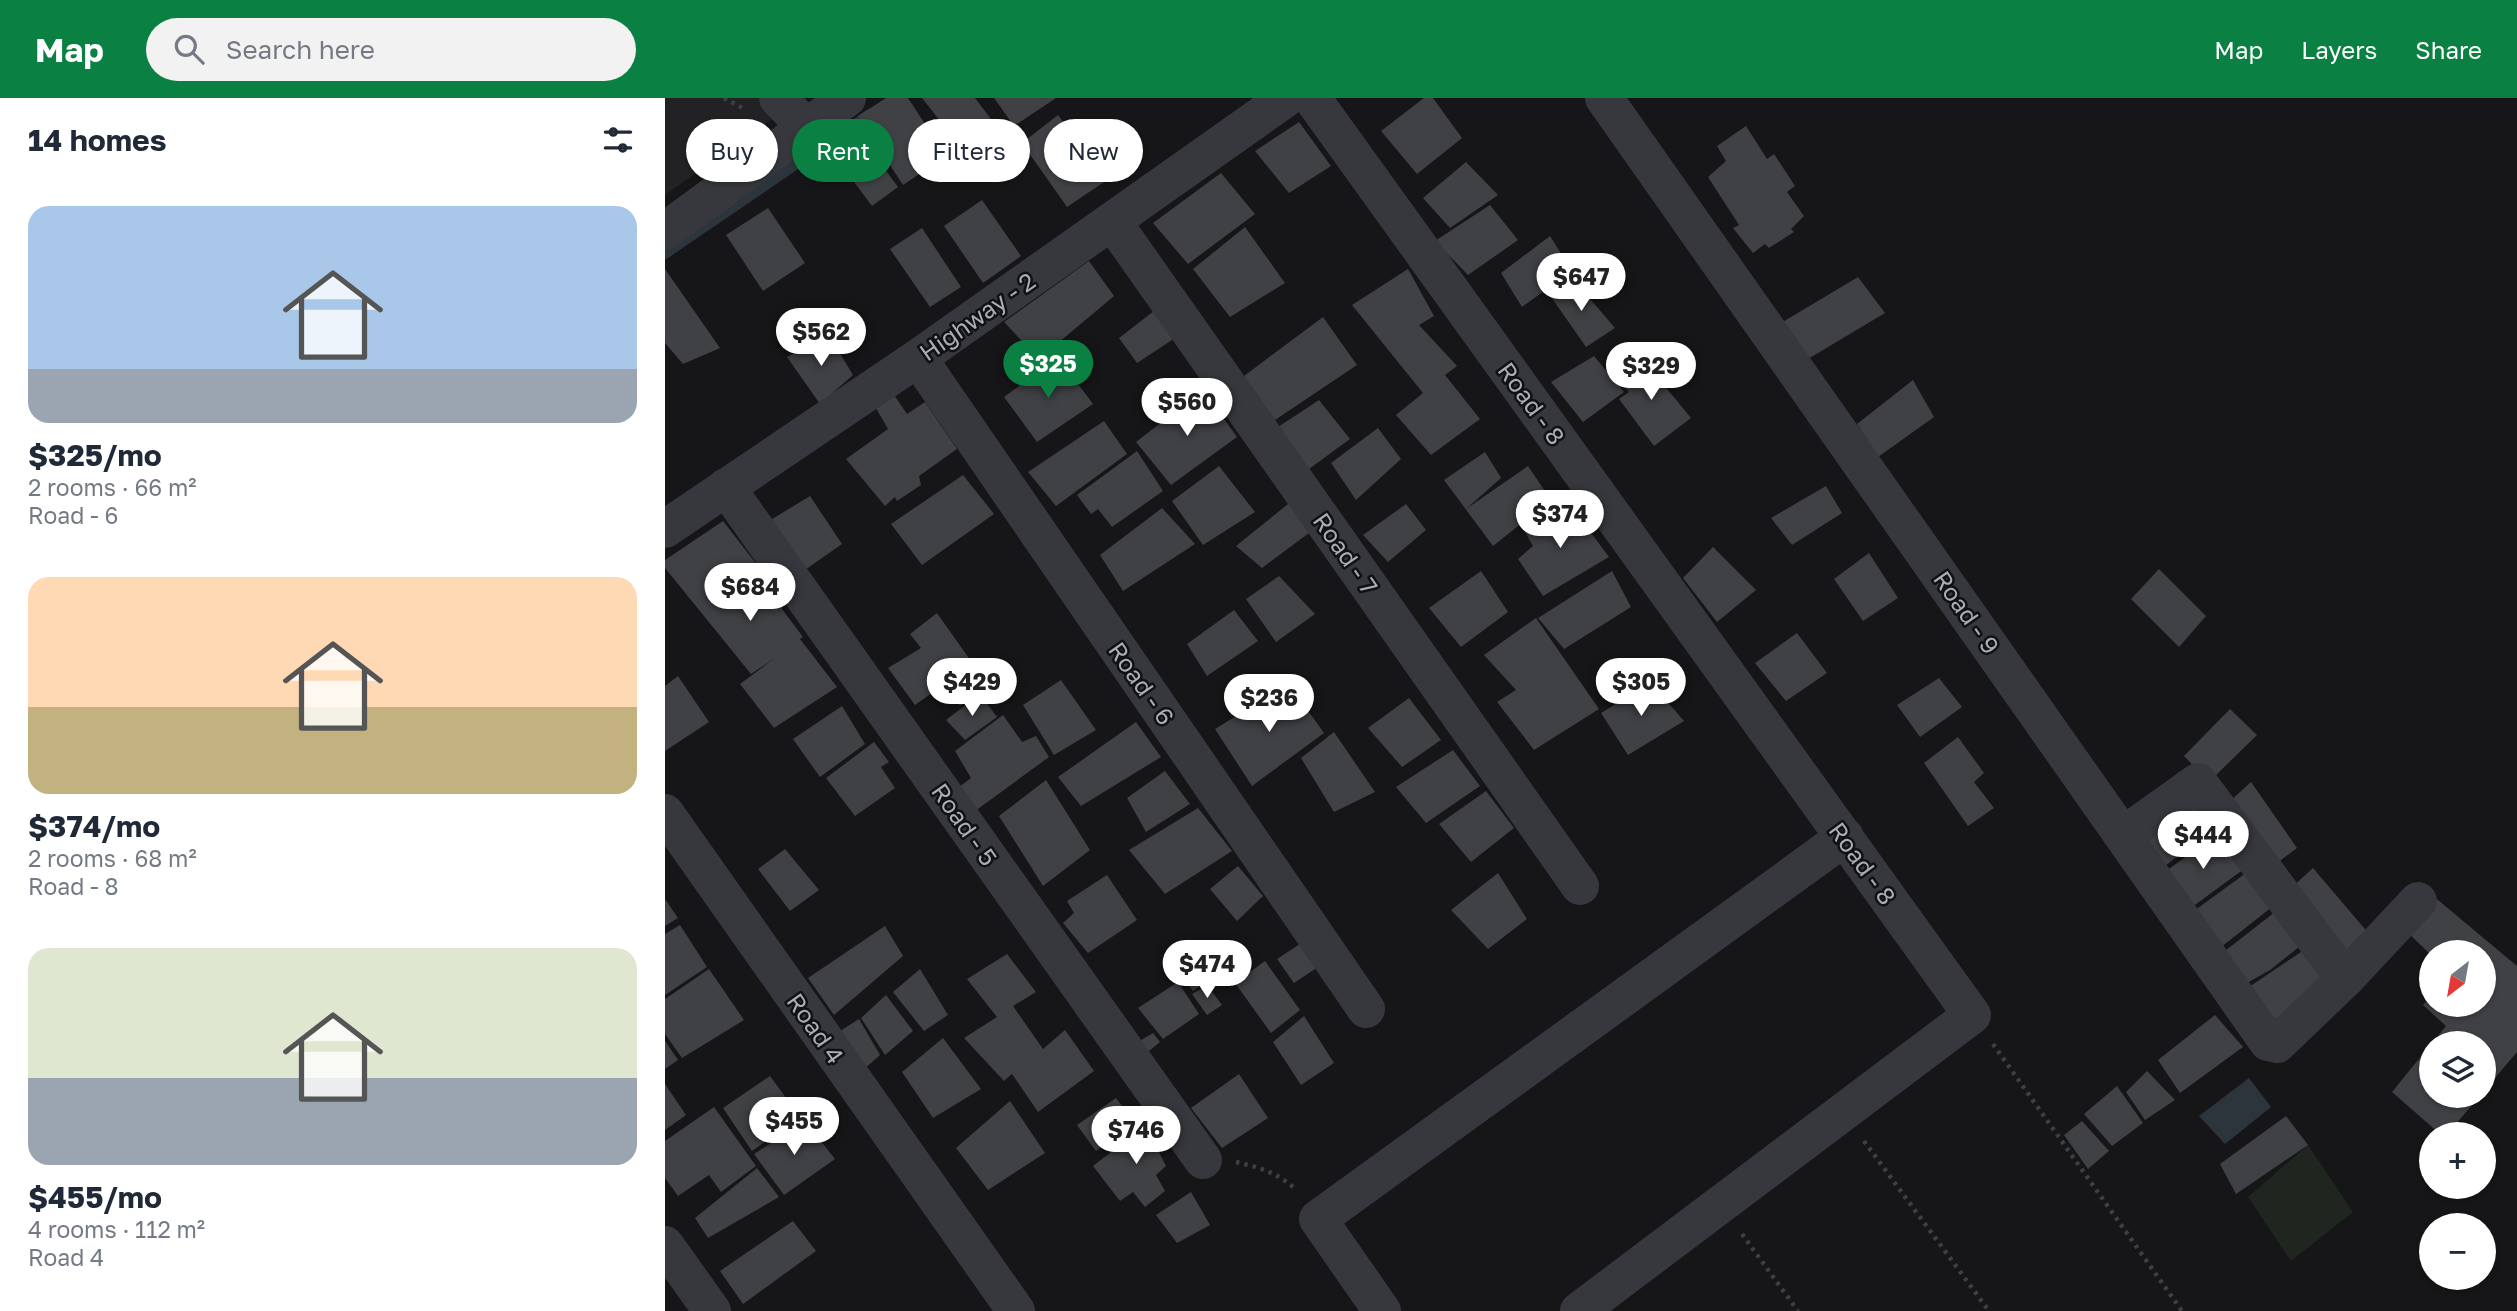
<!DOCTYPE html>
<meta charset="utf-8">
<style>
:root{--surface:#fff;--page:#f2f2f3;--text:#1f2937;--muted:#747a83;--accent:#0b8043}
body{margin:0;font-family:"Golos Text",sans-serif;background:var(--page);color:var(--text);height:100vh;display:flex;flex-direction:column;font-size:26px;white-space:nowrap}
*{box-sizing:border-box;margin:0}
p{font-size:23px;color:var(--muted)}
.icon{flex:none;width:38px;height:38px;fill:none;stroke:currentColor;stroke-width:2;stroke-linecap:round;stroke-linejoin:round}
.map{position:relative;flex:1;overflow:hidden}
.drawer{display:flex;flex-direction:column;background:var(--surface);width:665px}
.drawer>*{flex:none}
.hud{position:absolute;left:21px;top:21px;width:665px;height:63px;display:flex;gap:14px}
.needle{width:46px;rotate:211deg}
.controls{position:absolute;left:1754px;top:842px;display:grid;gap:14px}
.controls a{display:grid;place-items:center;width:77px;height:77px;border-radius:50%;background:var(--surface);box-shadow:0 2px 5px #0004;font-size:35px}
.price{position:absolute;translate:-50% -60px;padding:0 16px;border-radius:24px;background:#fff;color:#222;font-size:23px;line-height:46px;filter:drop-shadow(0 2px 4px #0008)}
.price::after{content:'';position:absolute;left:50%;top:42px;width:21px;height:16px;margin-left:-10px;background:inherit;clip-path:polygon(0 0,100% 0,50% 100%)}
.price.on{background:var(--accent);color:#fff}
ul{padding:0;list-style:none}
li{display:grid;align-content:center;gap:14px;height:371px;padding:0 28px}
li span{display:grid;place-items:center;height:217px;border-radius:21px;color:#555}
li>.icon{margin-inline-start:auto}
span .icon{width:126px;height:126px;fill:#fffc;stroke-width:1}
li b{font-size:30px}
h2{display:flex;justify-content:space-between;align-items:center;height:84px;padding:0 28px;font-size:30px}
.pill{padding:0 24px;border-radius:32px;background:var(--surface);box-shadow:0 2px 5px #0004;font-size:24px;line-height:63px}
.pill.on{background:var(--accent);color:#fff}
header{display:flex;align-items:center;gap:42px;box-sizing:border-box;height:98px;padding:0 35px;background:var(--accent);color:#fff}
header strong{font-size:33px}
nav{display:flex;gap:38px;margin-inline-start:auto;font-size:24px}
.search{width:490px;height:63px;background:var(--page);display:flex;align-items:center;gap:18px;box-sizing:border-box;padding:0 24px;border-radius:38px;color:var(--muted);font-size:26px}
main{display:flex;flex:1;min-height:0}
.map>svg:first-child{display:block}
.built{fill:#222225}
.green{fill:#1e261f}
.water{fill:#2c353c}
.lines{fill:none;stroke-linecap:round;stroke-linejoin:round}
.stream{stroke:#2c353c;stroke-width:10}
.building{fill:#404145}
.path{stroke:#3d3f44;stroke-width:4.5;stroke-dasharray:3.5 5;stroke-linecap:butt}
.minor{stroke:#37383d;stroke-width:38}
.labels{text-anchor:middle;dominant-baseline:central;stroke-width:5;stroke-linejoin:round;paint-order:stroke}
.street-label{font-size:24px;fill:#a8adb8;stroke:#111113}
</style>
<header>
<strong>Map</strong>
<div class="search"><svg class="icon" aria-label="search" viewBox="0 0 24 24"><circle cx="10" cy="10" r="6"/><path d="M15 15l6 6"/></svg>Search here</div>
<nav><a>Map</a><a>Layers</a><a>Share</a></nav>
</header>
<main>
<section class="drawer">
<h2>14 homes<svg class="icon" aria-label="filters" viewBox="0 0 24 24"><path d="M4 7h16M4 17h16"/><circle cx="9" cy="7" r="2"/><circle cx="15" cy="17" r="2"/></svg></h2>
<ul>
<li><span style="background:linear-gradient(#a9c7e8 75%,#9aa5b1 0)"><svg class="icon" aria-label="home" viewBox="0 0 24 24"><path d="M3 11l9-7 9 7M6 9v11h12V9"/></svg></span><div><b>$325/mo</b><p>2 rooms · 66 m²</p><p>Road - 6</p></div></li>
<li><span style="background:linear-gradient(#ffd9b3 60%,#c2b280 0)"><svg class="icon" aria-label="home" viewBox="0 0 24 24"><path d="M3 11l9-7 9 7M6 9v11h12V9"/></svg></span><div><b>$374/mo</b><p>2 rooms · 68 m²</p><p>Road - 8</p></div></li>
<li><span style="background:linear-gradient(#dfe7d0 60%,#9aa5b1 0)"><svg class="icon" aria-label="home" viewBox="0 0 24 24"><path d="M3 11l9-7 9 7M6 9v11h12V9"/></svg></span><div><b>$455/mo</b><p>4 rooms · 112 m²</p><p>Road 4</p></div></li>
</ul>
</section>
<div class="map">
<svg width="1852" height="1213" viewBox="0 0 1852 1213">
<rect width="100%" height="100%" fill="#161618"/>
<path class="built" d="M0,0H137L0,97Z"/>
<path class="green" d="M1643,1047L1688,1114L1626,1163L1583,1099Z"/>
<path class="water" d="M1584,980L1606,1009L1560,1046L1534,1018Z"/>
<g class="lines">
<path class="stream" d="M0,156L205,16"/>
</g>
<path class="building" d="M221,0H243L281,58L238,87L193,18Z
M257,0H310L344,45L312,70Z
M329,0H391L349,28Z
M759,0H768L797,40L752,76L716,33Z
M393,17L442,82L402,109L357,45Z
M634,24L666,68L624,95L590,53Z
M1081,28L1102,61L1109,56L1130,88L1122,94L1139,118L1126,131L1129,134L1104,150L1100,146L1088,155L1068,130L1074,127L1043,79L1061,63L1052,48Z
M195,38L233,89L207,108L169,57Z
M801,64L833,97L785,130L758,100Z
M556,75L590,116L523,166L488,125Z
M317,102L356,158L318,185L279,128Z
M825,107L853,142L803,177L770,143Z
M103,110L140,165L98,193L61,137Z
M580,129L620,185L565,219L528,171Z
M257,130L296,189L265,209L225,151Z
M885,138L907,173L857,209L836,175Z
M424,163L449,198L374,261L339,224Z
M0,171L55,250L18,266L0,245Z
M743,171L769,218L754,227L792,268L780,277L815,321L766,357L731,317L758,295L687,207Z
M1193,179L1220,215L1143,261L1116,225Z
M908,181L950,230L921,249L884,196Z
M489,213L510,240L472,265L454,240Z
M658,219L692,267L610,322L575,281Z
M164,237L188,277L155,306L122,259Z
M929,258L959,294L918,324L886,284Z
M975,258L1026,320L989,348L954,301L964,294L950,278Z
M393,259L428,306L372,344L339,299Z
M1248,282L1269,319L1213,359L1192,326Z
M538,292L572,339L506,387L471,344Z
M229,297L242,316L260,304L292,351L254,378L256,387L232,403L230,399L220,408L181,361L223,331L211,310Z
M654,302L685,341L644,371L613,329Z
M439,323L462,356L391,408L363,374Z
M713,330L736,361L691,402L666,365Z
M472,353L498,393L447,429L433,411L426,416L412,397Z
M820,354L836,380L801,411L863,368L886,402L828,448L779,382Z
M554,368L590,414L538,447L507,403Z
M298,377L329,416L257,467L226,426Z
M1161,388L1177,415L1127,447L1106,420Z
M145,398L177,446L137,474L104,423Z
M628,402L648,432L597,470L571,448Z
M904,405L944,459L878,498L853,461L868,448L859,432Z
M741,406L761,432L723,464L698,437Z
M497,410L530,446L458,493L435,457Z
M58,423L117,499L111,503L138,539L135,541L172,589L109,630L75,586L110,560L86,576L0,470V462Z
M1048,449L1091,492L1052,524L1018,480Z
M1204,455L1233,500L1198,523L1169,481Z
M1494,471L1541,518L1514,549L1466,501Z
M816,473L843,514L796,549L764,510Z
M947,473L966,509L899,551L873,520Z
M614,478L650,516L611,544L581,501Z
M569,512L593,543L542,578L522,546Z
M272,515L308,566L250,607L223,570L256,550L245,536Z
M871,520L934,611L869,652L832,604L851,592L819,557Z
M1132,535L1162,575L1121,603L1090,565Z
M302,575L315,592L295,608L280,589Z
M13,578L44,624L0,653V588Z
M1274,580L1297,609L1255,639L1232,607Z
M396,582L431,632L389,657L358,607Z
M986,585L1019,623L963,657L936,615Z
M624,586L659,635L587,688L550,631Z
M315,596L332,619L300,642L281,622Z
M744,600L776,642L737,669L703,630Z
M177,608L200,646L155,679L128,641Z
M1565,611L1592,637L1544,684L1519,658Z
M338,617L357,644L371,638L384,659L306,716L290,692L306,680L290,653Z
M471,624L496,659L416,708L393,679Z
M669,634L710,694L669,714L636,660Z
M1293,639L1319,675L1309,684L1329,710L1303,728L1259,665Z
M209,644L224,664L216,669L230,690L190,718L161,680Z
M788,652L815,688L761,725L731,689Z
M500,673L525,706L481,734L462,700Z
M381,682L425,752L378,788L334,718Z
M1586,684L1632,750L1608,768L1564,704Z
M821,693L849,730L806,764L774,726Z
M1529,696L1556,727L1490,775L1467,742Z
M533,710L567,753L500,796L464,752Z
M1558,732L1583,768L1519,815L1494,778Z
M120,751L154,792L125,813L93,771Z
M573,768L598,798L572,823L545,791Z
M1648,770L1705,837L1678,860L1625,791Z
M1585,772L1612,805L1546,857L1522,818Z
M833,775L862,821L823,851L786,812Z
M442,777L472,822L423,855L398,825L409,815L402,803Z
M1767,797L1852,868V954L1818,994V945H1767L1781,928L1758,907L1766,898V906H1818V854H1766V857L1736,828Z
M0,801L13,820L0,828Z
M1615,810L1639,845L1605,872L1573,890L1551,860Z
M15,827L42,869L0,897V836Z
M220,828L238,858L169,917L143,880Z
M644,840L659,865L629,885L612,861Z
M1642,850L1661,882L1629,909L1598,929L1575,895Z
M530,855L549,879L528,893L509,867Z
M342,856L371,894L348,908L378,951L400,932L429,973L373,1014L347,976L339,983L299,940L332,919L302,881Z
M600,863L635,912L606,935L570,885Z
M44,871L79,922L17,960L0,936V901Z
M255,871L283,917L259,933L228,894Z
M513,884L534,916L498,941L473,910Z
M542,887L557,907L542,917L527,896Z
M221,897L248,933L220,957L196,920Z
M1550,917L1578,949L1515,995L1493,962Z
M639,918L669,965L636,987L608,944Z
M194,921L215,957L197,973L172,935Z
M488,935L495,944L479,957L471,945Z
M278,940L316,991L268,1020L237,974Z
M0,943L13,962L0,971Z
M1766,946V998H1815L1782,1036H1775L1727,994Z
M1482,973L1510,1002L1480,1022L1461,994Z
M574,976L603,1020L557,1050L526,1010Z
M105,978L135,1019L87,1053L58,1010Z
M0,986L21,1017L0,1032Z
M1452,988L1478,1025L1447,1048L1419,1016Z
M451,1000L470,1025L431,1053L412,1027Z
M345,1003L380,1055L323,1092L291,1050Z
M49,1009L91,1068L56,1094L44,1077L13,1098L0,1080V1043Z
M1621,1018L1643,1047L1571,1096L1555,1066Z
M140,1023L170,1061L119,1097L89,1056Z
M486,1023L504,1045L494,1054L501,1068L491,1077L500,1093L480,1109L468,1094L455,1103L428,1068Z
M1417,1023L1444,1053L1423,1071L1399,1037Z
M92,1070L114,1099L43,1140L30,1120Z
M526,1094L545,1127L512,1145L491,1117Z
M128,1123L151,1153L78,1206L55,1173Z"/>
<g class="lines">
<path class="path" d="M59,0L81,12
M1328,946L1517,1213
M1199,1043L1324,1213
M571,1064C593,1069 614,1075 631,1092
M1077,1136L1133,1213"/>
<path class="minor" d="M113,0L141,29
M647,0L1307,917L914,1213
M939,0L1603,944L1612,946L1680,881L1753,803
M447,123L915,788
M0,133L182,0
M253,260L701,911
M61,389L538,1062
M0,431L253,260L621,0
M0,715L351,1213
M1459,737L1533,684L1680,881
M0,1147L47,1213
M717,1213L653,1121L1180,739"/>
</g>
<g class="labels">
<g class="street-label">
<text transform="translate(312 218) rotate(-35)">Highway - 2</text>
<text transform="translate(867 305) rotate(54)">Road - 8</text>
<text transform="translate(681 455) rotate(55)">Road - 7</text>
<text transform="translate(1302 514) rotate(55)">Road - 9</text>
<text transform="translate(477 585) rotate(55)">Road - 6</text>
<text transform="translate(300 726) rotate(55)">Road - 5</text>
<text transform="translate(1198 765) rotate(54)">Road - 8</text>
<text transform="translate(151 930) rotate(55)">Road 4</text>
</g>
</g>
</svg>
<div class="controls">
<a><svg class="needle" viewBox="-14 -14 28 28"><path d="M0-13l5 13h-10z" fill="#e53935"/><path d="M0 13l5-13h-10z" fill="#747a83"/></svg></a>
<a><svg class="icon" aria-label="layers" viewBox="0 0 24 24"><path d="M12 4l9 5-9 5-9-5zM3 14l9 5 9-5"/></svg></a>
<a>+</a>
<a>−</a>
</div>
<b class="price" style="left:916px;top:215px">$647</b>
<b class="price" style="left:156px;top:270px">$562</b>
<b class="price on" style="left:383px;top:302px">$325</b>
<b class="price" style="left:986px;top:304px">$329</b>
<b class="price" style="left:522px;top:340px">$560</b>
<b class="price" style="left:895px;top:452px">$374</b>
<b class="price" style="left:85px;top:525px">$684</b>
<b class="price" style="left:307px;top:620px">$429</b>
<b class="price" style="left:976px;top:620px">$305</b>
<b class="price" style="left:604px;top:636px">$236</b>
<b class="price" style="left:1538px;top:773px">$444</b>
<b class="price" style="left:542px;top:902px">$474</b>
<b class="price" style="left:129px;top:1059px">$455</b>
<b class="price" style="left:471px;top:1068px">$746</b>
<div class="hud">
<a class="pill">Buy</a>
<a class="pill on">Rent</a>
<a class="pill">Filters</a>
<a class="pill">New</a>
</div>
</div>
</main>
